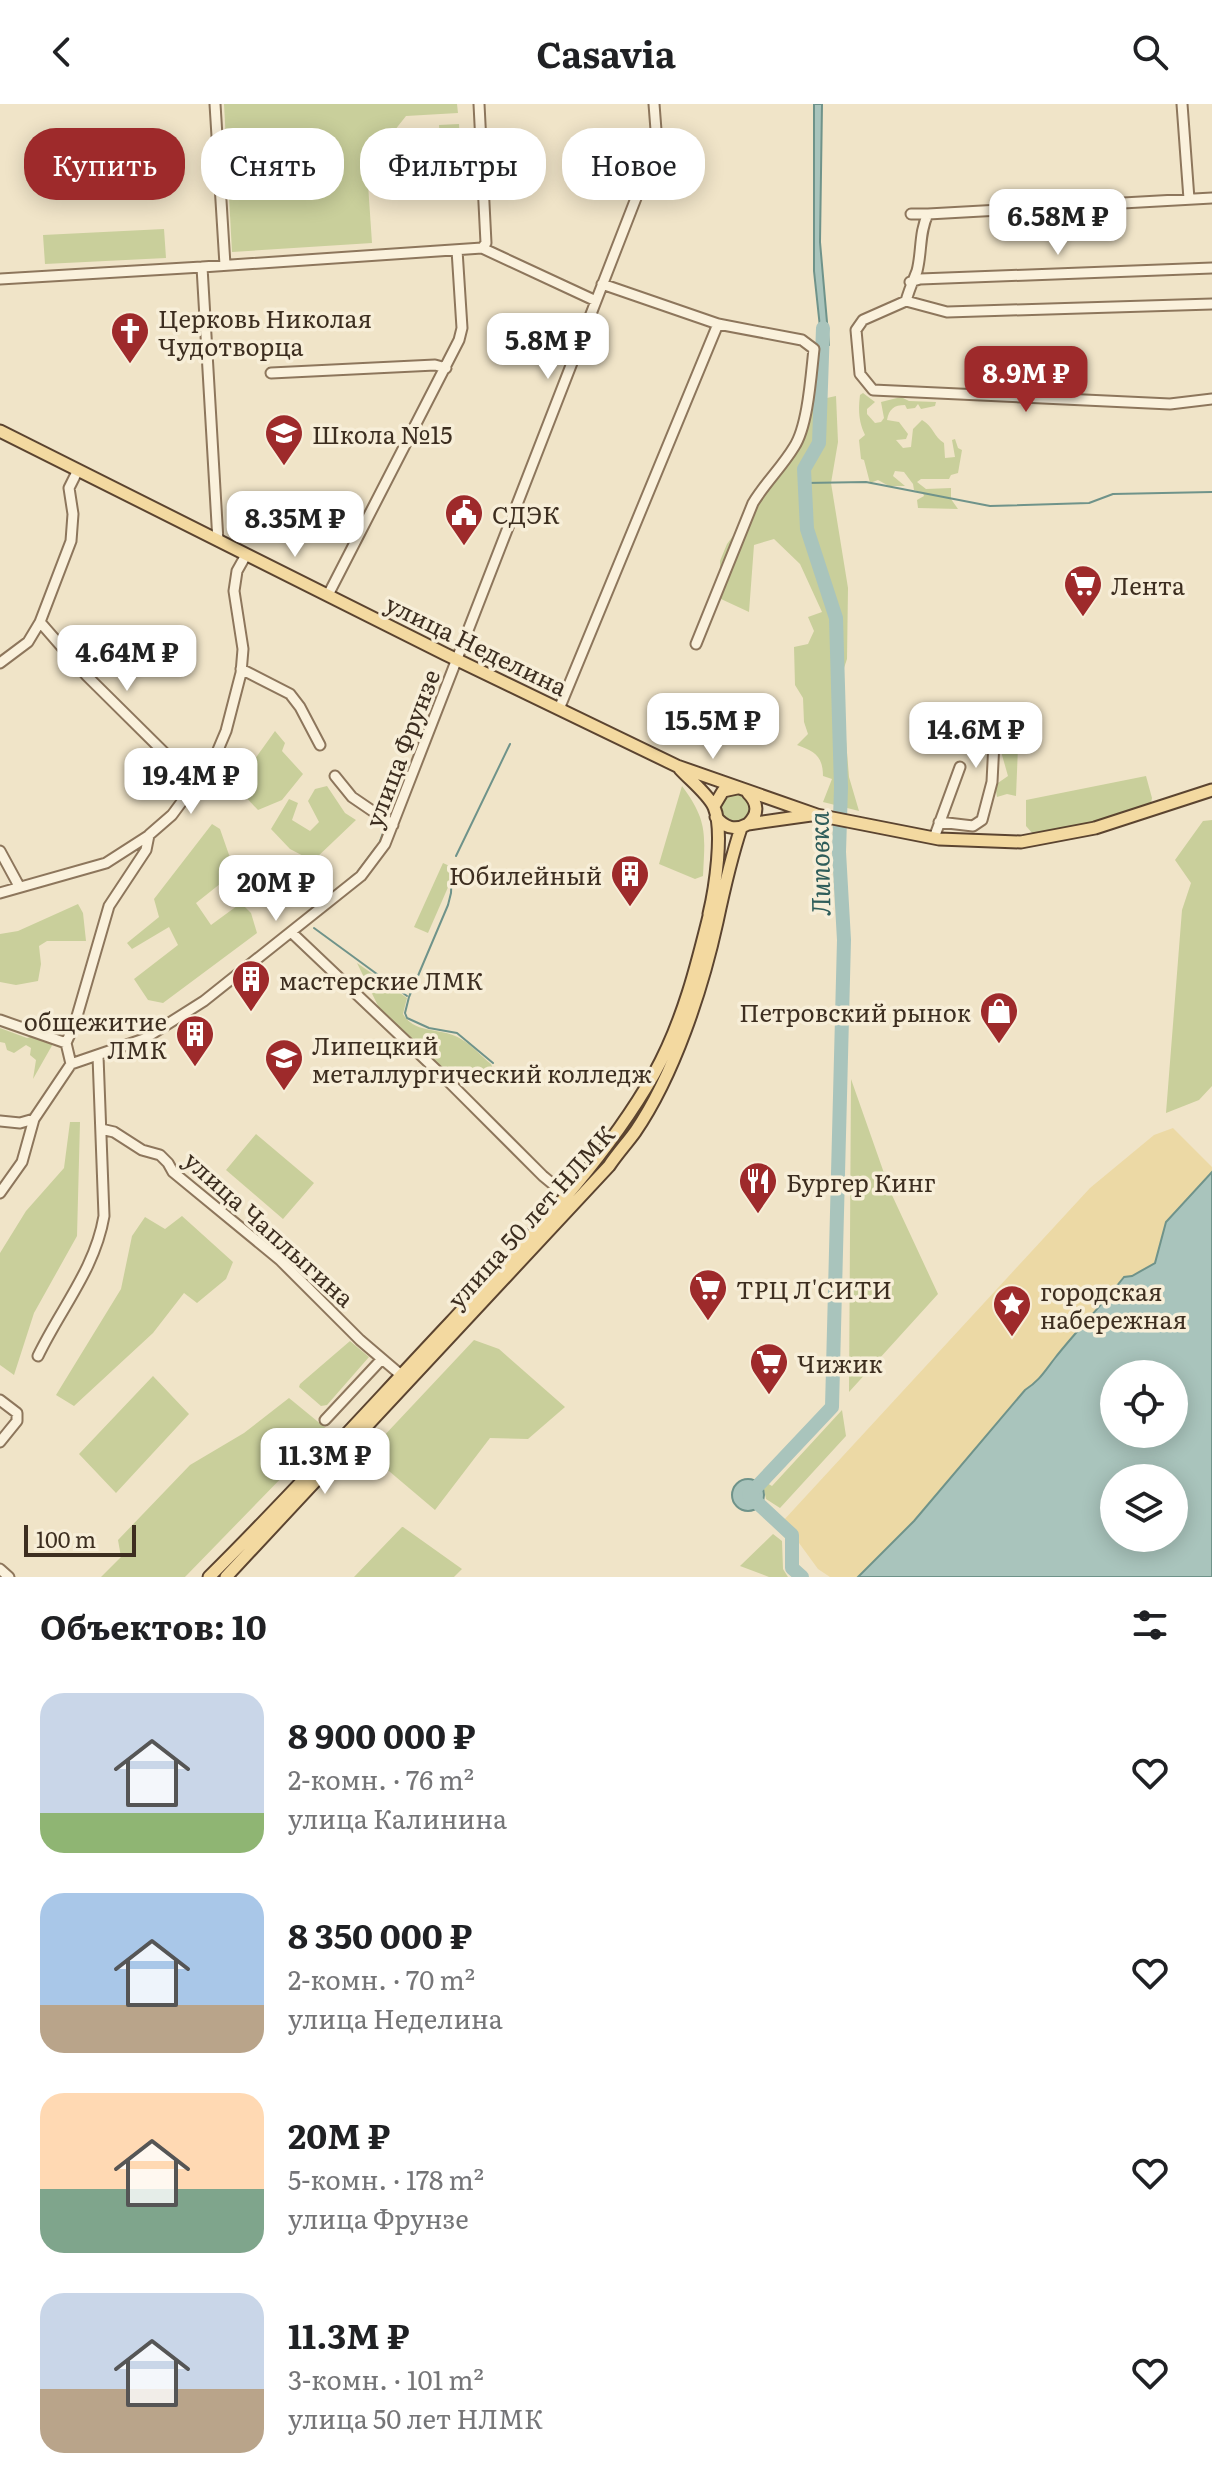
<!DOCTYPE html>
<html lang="ru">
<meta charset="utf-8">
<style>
:root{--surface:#fff;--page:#f6f6f6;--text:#202124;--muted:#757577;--accent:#9e2a2b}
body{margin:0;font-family:Literata,serif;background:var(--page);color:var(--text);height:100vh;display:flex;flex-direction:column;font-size:30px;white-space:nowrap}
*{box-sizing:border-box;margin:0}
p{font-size:26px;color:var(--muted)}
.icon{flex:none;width:44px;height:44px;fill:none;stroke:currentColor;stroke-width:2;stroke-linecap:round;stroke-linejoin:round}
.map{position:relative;height:1473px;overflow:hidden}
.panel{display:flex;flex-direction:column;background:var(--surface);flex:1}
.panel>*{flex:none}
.banner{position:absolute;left:24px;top:24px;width:800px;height:72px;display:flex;gap:16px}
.buttons{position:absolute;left:1100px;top:1256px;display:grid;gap:16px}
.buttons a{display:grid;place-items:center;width:88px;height:88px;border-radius:50%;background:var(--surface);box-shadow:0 4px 20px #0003;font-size:40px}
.scale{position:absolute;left:24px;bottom:20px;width:112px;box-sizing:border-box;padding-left:8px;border:4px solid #3d2e20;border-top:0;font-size:22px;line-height:28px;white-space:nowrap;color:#3d2e20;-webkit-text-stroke:6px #f7eed8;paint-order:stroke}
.price{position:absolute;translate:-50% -68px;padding:0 18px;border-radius:16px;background:#fff;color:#222;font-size:26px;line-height:52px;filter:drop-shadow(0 2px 4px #0008)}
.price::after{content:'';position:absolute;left:50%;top:48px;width:24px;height:18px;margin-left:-12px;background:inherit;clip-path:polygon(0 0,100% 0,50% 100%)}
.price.current{background:var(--accent);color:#fff}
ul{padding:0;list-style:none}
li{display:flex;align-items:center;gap:24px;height:200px;padding:0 40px}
li span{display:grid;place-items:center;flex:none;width:224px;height:160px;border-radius:24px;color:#555}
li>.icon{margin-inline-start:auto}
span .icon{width:96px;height:96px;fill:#fffc;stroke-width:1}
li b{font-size:34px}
h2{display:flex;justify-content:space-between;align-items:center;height:96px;padding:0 40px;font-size:34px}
.chip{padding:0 28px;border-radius:32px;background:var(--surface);box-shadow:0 4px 20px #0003;font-size:28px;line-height:72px}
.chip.current{background:var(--accent);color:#fff}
header{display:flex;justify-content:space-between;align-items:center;height:104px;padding:0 40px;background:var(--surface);font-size:36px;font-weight:700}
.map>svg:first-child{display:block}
.green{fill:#c9cf9b}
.sand{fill:#ecd9a5}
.water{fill:#a9c4bc;stroke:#6f938a;stroke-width:2;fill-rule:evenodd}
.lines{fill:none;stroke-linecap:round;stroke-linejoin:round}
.stream{stroke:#6f938a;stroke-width:2}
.river{stroke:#a9c4bc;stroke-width:14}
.minor-casing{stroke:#8d765c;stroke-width:13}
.major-casing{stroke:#5b4430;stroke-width:15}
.minor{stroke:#faf1dc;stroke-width:9}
.major{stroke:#f3d9a0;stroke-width:11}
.labels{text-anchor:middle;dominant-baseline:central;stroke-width:7;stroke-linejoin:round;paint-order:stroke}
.poi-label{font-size:24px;fill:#3d2e20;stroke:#f7eed8;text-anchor:start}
.street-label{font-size:24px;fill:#3d2e20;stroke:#f7eed8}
.water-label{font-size:26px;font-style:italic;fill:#2f5d5a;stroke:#f7eed8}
</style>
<header><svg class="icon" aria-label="back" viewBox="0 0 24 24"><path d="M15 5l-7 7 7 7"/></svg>Casavia<svg class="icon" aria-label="search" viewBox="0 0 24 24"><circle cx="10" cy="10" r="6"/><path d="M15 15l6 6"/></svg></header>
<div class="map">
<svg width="1212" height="1473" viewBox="0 0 1212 1473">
<rect width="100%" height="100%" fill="#f0e4c8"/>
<path class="green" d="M224,0H457L458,9L406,12L387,36L375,43L376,47L366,51L372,139L232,148Z
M459,20L462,82L443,83L439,21Z
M164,125L166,154L45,160L43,131Z
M863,289L875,298L867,305V310L875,319L881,318L884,314L881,298L901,293L909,297L936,298L935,302L921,305L918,300L915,304L907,305L905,301C894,301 889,305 887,316L899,318L908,330L906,335L896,336L903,344L911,343L913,325L922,316C933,322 934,333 944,339L945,354L955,353L952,336L955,335L958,344L962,346L958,369L951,371L949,375H921L917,378L926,385L951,384V395L958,405L918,404L917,396L924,392L923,389L914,386L913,380L904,368L895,367L893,372L905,382H889L878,376L870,379L864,356L861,355L859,336L865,331C859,318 858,308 860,291Z
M836,292L838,338L831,379L848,484L847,555L832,600L835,632L846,636L849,673L859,707L823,698L832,675L823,672C823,652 814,647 797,641L808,630L804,618L803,594L795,581L794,543L808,540L814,527L808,513L822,508L800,460L774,435L754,441L749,508L721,495L720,457L727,440L799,344L813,297Z
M275,627L285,639L282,647L303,670L282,696L258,706L241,688L242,673Z
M1002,642L1018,643L1016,692L1007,690L997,693L995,681L1008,672L1002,651Z
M1146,672L1152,694L1151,699L1079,723L1033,730L1026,722V696Z
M327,682L345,709L356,716L313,757L290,745L271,725L289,695L298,699L292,716L310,727L319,718L308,697L315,685Z
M682,682C708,717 705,730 703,772L695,775L659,760Z
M720 704a16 16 0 1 1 32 0a16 16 0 1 1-32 0Z
M1212,716V982L1199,996L1166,1009L1182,806L1191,779L1175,756L1203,717Z
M212,720L220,725L235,768L196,799L211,821L241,799L251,809L257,829L163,899L148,896L134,875L178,841L169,823L132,845L127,839L159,813L154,795Z
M443,759L456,765L428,829L414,823Z
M78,800L83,809L86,837H47L39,842L41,860L38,877L16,881L0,878V830L18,827Z
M357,859L407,894L403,910C415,931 443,923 461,935C472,941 481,952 491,960L493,965L476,979H466L437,962L384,914Z
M0,924L27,934L36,931L54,938L33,975L36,956L30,951L31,944L26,941L14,949L7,946L5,939L0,938Z
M851,975L891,1089L938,1190L849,1288Z
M70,1018H80L77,1132L34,1209L14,1271L0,1261V1149L26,1107L64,1064Z
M256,1030L314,1079L283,1115L226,1066Z
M182,1112L233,1158L226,1175L197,1199L184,1189L153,1229L74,1302L56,1291L121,1185L132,1132L145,1113L165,1125Z
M474,1236L499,1245L565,1303L528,1335L490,1334L435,1406L383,1362L381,1335Z
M350,1237L369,1253L327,1301L321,1302L299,1283L300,1280Z
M153,1272L189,1310L116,1389L79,1350Z
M289,1294L328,1326L185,1473H101L121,1453L118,1436L190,1361L244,1329Z
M842,1306L846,1332L780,1404L766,1395L763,1381L765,1378L772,1382Z
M402,1423H403L462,1465L454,1473H354Z
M773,1430L782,1437L783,1465L788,1473H769L740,1462Z"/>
<path class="sand" d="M1173,1024L1212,1063V1068L1166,1118L1155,1159L1132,1173H1124C1101,1201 1076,1227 1054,1254C1043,1268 1040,1276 1025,1286L914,1417L858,1473H830L818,1465L783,1417L1090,1084L1154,1031Z"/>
<path class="water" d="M814,0H822L820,138L829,241L822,242L814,167Z
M1212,1068V1473H858L914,1417L1025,1286C1040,1276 1044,1268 1055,1254C1077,1226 1102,1201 1124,1173L1132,1172L1155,1159L1166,1118ZM1174,1270V1330H1114V1270ZM1174,1374V1434H1114V1374Z
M732 1391a16 16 0 1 1 32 0a16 16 0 1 1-32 0Z"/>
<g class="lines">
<path class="stream" d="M805,379L866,378L990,402L1089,399L1113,390L1212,388
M380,737L386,721
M456,752L510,640
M452,765L451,789L448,801L409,893L405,909L407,914L429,924L457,929L493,959
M358,767L376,743
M348,776L355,770
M291,822L314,804
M314,824L407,892
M269,840L285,827"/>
<path class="river" d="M802,1473L792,1464V1431L749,1391L832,1303L844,836L839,748L841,683L836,514L807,425L804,365L819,339L823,224"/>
<defs>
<path id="minor" d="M215,0L225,161
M479,0L486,139L482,144
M1182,0L1189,95
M911,110H928C919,128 922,148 917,167C913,177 909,186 906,197L863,216L856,226L860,270L873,286L1170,300L1212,295
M928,110L1212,94
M202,163L482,144L596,197
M0,175L202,163L218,437
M910,178L920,175L1212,164
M602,180L718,220L802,236L814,245C811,271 808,322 794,343C782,363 765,379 753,399L696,540
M906,197L947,208L1212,200
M271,269L435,261L446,264
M328,491L459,236L462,224L457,146
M40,518L87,572L195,679
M0,559L28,538L40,518L71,437L73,410L69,384L77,368
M241,565L290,590L300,603L320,641
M559,605L718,220
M335,672L352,693L393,721
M939,718L973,722L982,716L992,678L995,618
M934,734L960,663
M0,747L19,782
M0,789L106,759L148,732
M291,828L449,978L543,1072L566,1091
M0,916L66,939
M71,960L66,939L75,919L109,802L146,746L149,731L172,711L215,653L226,627L241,569L243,545L234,487L237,467L246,451
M0,1017L20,1019L34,1015
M101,1025L114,1028L142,1046L160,1051L168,1059L173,1068L280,1156L360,1236L401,1271
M0,1089L22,1058L34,1015L71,960L144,935L204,897L361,772L385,740L652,53L656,26L654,0
M38,1252C61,1204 95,1165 104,1112L98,952
M0,1296L17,1309V1317L0,1338
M325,1316L381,1256
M0,1465L9,1473"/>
<path id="major" d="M0,327L445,550L677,662L817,711L939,735L1021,738L1095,724L1212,686
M680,665C690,676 708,690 714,703C724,727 715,785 709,810
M714,702L723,687L737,684
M716,713C725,724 735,727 748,720L811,711
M748,720C759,710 758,699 748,689
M209,1473C292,1391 371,1303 451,1218C524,1139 601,1063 654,970C683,918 697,861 711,804
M226,1473L609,1062C617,1050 627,1039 635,1028C674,971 702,886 717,818C724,785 730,757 741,724"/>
</defs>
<use href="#minor" class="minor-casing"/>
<use href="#major" class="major-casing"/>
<use href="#minor" class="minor"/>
<use href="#major" class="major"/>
</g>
<defs>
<symbol id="church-pin" viewBox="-11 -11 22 30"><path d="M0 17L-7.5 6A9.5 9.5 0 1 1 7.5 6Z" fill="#9e2a2b" stroke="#f7eed8"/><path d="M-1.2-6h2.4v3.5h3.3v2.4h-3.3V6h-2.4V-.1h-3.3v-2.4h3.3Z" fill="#fff"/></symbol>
<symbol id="school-pin" viewBox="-11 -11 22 30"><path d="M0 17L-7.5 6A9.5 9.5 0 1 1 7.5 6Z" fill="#9e2a2b" stroke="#f7eed8"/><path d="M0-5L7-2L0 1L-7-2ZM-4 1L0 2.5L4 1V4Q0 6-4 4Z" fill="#fff"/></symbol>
<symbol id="civic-pin" viewBox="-11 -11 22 30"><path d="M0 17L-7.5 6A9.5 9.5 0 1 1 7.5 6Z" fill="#9e2a2b" stroke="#f7eed8"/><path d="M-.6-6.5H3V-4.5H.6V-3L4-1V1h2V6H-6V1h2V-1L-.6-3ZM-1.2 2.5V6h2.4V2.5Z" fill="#fff"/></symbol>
<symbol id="supermarket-pin" viewBox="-11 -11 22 30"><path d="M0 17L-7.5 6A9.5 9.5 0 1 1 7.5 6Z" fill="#9e2a2b" stroke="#f7eed8"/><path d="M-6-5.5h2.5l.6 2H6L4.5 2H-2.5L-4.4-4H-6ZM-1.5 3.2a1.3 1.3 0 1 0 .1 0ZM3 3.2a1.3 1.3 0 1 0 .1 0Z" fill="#fff"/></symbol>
<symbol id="building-pin" viewBox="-11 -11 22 30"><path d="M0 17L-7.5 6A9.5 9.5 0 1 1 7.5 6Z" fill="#9e2a2b" stroke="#f7eed8"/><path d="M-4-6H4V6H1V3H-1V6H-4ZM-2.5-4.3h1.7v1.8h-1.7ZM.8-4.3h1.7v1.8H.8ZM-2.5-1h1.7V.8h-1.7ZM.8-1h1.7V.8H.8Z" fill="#fff"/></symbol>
<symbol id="shop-pin" viewBox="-11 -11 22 30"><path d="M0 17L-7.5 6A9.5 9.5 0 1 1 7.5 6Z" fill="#9e2a2b" stroke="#f7eed8"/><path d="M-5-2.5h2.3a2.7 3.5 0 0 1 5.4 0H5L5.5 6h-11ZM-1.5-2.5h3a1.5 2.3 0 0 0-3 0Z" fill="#fff"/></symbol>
<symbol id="university-pin" viewBox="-11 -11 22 30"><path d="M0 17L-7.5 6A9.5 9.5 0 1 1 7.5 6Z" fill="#9e2a2b" stroke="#f7eed8"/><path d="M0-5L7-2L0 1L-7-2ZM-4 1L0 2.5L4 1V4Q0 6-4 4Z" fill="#fff"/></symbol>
<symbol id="restaurant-pin" viewBox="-11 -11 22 30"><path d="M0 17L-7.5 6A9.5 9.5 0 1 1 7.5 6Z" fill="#9e2a2b" stroke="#f7eed8"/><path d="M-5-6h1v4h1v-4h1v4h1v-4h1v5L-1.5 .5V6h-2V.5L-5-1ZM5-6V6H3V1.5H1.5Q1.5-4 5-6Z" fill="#fff"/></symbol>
<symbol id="sight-pin" viewBox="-11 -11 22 30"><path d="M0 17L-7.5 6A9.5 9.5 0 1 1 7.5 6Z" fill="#9e2a2b" stroke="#f7eed8"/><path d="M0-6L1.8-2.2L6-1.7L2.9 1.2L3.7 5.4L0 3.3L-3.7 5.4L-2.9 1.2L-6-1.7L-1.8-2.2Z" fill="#fff"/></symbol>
</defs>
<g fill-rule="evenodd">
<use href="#church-pin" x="108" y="205" width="44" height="60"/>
<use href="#school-pin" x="262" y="307" width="44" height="60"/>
<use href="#civic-pin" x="442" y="387" width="44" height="60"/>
<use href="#supermarket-pin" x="1061" y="458" width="44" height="60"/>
<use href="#building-pin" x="608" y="748" width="44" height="60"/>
<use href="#building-pin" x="229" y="853" width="44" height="60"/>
<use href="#shop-pin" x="977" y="885" width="44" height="60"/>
<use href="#building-pin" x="173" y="908" width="44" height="60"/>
<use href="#university-pin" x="262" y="932" width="44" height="60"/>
<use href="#restaurant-pin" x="736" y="1055" width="44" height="60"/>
<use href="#supermarket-pin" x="686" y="1162" width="44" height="60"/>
<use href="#sight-pin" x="990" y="1178" width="44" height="60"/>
<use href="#supermarket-pin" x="747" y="1236" width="44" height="60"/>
</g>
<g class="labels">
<g class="poi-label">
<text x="158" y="213">Церковь Николая<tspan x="158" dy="28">Чудотворца</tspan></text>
<text x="312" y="329">Школа №15</text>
<text x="492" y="409">СДЭК</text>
<text x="1111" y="480">Лента</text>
<text x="602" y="770" text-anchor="end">Юбилейный</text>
<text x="279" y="875">мастерские ЛМК</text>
<text x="971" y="907" text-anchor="end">Петровский рынок</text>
<text x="167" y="916" text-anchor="end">общежитие<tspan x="167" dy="28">ЛМК</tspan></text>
<text x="312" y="940">Липецкий<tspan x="312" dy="28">металлургический колледж</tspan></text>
<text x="786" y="1077">Бургер Кинг</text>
<text x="736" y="1184">ТРЦ Л'СИТИ</text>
<text x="1040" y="1186">городская<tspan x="1040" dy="28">набережная</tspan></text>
<text x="797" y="1258">Чижик</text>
</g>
<g class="street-label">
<text transform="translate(477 540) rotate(26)">улица Неделина</text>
<text transform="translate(401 644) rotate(-69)">улица Фрунзе</text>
<text transform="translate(530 1112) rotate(-48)">улица 50 лет НЛМК</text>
<text transform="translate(270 1124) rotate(42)">улица Чаплыгина</text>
</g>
<g class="water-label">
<text transform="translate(818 760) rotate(-91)">Липовка</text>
</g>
</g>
</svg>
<div class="buttons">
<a><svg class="icon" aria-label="locate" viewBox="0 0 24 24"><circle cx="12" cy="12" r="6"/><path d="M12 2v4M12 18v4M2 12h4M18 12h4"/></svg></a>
<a><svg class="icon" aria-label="layers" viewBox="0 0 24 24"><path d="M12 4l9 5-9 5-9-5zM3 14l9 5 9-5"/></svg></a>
</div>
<div class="scale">100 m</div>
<b class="price" style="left:1058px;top:153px">6.58M ₽</b>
<b class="price" style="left:548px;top:277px">5.8M ₽</b>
<b class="price current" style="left:1026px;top:310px">8.9M ₽</b>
<b class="price" style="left:295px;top:455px">8.35M ₽</b>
<b class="price" style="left:127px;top:589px">4.64M ₽</b>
<b class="price" style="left:713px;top:657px">15.5M ₽</b>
<b class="price" style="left:976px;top:666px">14.6M ₽</b>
<b class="price" style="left:191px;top:712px">19.4M ₽</b>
<b class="price" style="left:276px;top:819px">20M ₽</b>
<b class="price" style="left:325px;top:1392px">11.3M ₽</b>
<div class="banner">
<a class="chip current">Купить</a>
<a class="chip">Снять</a>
<a class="chip">Фильтры</a>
<a class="chip">Новое</a>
</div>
</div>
<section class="panel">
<h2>Объектов: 10<svg class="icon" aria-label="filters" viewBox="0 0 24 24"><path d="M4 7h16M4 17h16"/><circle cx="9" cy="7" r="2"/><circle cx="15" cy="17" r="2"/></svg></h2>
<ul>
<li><span style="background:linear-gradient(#c9d6e8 75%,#8fb573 0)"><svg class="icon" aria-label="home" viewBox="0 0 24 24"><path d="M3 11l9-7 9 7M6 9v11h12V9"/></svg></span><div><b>8 900 000 ₽</b><p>2-комн. · 76 m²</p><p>улица Калинина</p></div><svg class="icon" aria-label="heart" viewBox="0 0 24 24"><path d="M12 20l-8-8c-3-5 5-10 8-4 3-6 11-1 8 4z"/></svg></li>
<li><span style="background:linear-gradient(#a9c7e8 70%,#b9a48a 0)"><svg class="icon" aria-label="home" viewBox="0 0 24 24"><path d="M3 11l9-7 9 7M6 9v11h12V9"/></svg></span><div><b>8 350 000 ₽</b><p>2-комн. · 70 m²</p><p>улица Неделина</p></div><svg class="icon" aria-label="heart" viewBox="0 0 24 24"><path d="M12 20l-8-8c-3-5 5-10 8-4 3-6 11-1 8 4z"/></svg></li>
<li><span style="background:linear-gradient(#ffd9b3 60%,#7fa58c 0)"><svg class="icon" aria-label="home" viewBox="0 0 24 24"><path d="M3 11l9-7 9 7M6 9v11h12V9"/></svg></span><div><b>20M ₽</b><p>5-комн. · 178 m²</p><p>улица Фрунзе</p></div><svg class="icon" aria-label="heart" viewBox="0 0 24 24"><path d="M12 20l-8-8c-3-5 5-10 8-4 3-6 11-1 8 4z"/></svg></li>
<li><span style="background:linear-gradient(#c9d6e8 60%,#b9a48a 0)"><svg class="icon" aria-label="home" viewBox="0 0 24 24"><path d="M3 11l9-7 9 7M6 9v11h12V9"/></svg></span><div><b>11.3M ₽</b><p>3-комн. · 101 m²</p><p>улица 50 лет НЛМК</p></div><svg class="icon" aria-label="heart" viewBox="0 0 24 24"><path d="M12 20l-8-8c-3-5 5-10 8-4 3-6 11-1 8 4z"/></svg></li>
</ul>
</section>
